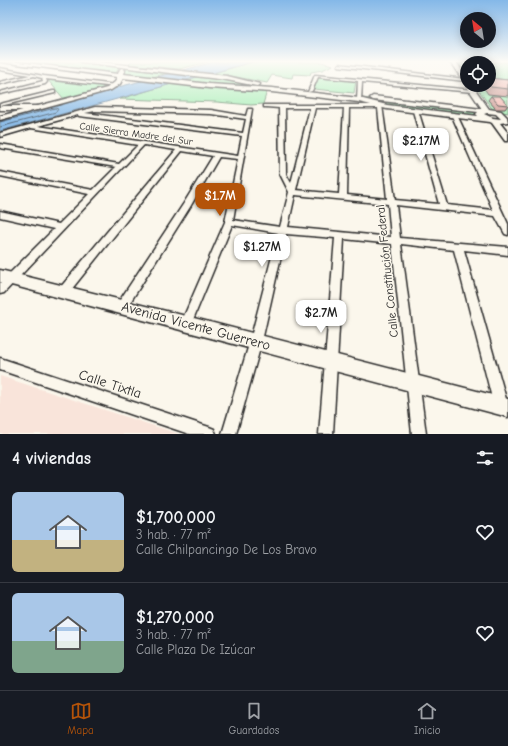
<!DOCTYPE html>
<html lang="es">
<meta charset="utf-8">
<style>
:root{--surface:#171b24;--page:#242831;--text:#f1f3f6;--muted:#9ea1a6;--line:#363941;--accent:#b45309}
body{margin:0;font-family:"Comic Neue",sans-serif;background:var(--page);color:var(--text);height:100vh;display:flex;flex-direction:column;font-size:15px;white-space:nowrap}
*{box-sizing:border-box;margin:0}
p{font-size:13px;color:var(--muted)}
.icon{flex:none;width:22px;height:22px;fill:none;stroke:currentColor;stroke-width:2;stroke-linecap:round;stroke-linejoin:round}
.map{position:relative;height:434px;overflow:hidden}
.panel{display:flex;flex-direction:column;background:var(--surface);flex:1}
.panel>*{flex:none}
.needle{width:26px;rotate:330deg}
.tools{position:absolute;left:460px;top:12px;display:grid;gap:8px}
.tools a{display:grid;place-items:center;width:36px;height:36px;border-radius:50%;background:var(--surface);box-shadow:0 2px 10px #0003;font-size:20px}
.price{position:absolute;translate:-50% -34px;padding:0 9px;border-radius:8px;background:#fff;color:#222;font-size:13px;line-height:26px;filter:drop-shadow(0 1px 2px #0008)}
.price::after{content:'';position:absolute;left:50%;top:24px;width:12px;height:9px;margin-left:-6px;background:inherit;clip-path:polygon(0 0,100% 0,50% 100%)}
.price.current{background:var(--accent);color:#fff}
ul{padding:0;list-style:none}
li{display:flex;align-items:center;gap:12px;height:100px;padding:0 12px}
li+li{border-top:1px solid var(--line)}
li span{display:grid;place-items:center;flex:none;width:112px;height:80px;border-radius:6px;color:#555}
li>.icon{margin-inline-start:auto}
span .icon{width:48px;height:48px;fill:#fffc;stroke-width:1}
li b{font-size:17px}
h2{display:flex;justify-content:space-between;align-items:center;height:48px;padding:0 12px;font-size:17px}
.tabs{display:flex;justify-content:space-around;align-items:center;height:56px;border-top:1px solid var(--line);background:var(--surface);font-size:11px;color:var(--muted)}
.tabs a{display:grid;justify-items:center;gap:2px}
.tabs .current{color:var(--accent)}
.map>svg:first-child{display:block}
.built{fill:#f9e4da}
.green{fill:#abefba;stroke:#6b8d72}
.water{fill:#8ebee9;stroke:#66839d}
.lines{fill:none;stroke-linecap:round;stroke-linejoin:round}
.shore{stroke:#536677;stroke-width:1}
.street-casing{stroke:#2b2b2b;stroke-width:3}
.secondary-casing{stroke:#2b2b2b;stroke-width:3}
.street{fill:#fbf7ec;fill-rule:evenodd}
.secondary{fill:#fbf7ec;fill-rule:evenodd}
.wall{fill:#d19e98;stroke:#2b2b2b}
.building{fill:#f3b8b1;stroke:#2b2b2b}
.labels{text-anchor:middle;dominant-baseline:central;stroke-width:3;stroke-linejoin:round;paint-order:stroke}
.far-street-label{font-size:10px;fill:#2b2b2b;stroke:#fbf7ec}
.street-label{font-size:12px;fill:#2b2b2b;stroke:#fbf7ec}
.near-street-label{font-size:14px;fill:#2b2b2b;stroke:#fbf7ec}
</style>
<div class="map">
<svg width="508" height="434" viewBox="0 0 508 434">
<rect width="100%" height="100%" fill="#fbf7ec"/>
<filter id="ink" filterUnits="userSpaceOnUse"><feTurbulence type="fractalNoise" baseFrequency=".025" numOctaves="2"/><feDisplacementMap in="SourceGraphic" scale="8" xChannelSelector="R" yChannelSelector="G"/><feConvolveMatrix kernelMatrix="1 2 1 2 8 2 1 2 1" color-interpolation-filters="sRGB"/></filter>
<g filter="url(#ink)">
<path class="built" d="M0,376L179,434H0Z"/>
<path class="green" d="M19,62H79L120,67L115,74Z
M131,62H208L179,69L129,64Z
M253,62H321L333,65L322,70L311,72L310,75L293,74L292,78L272,75L267,83L227,75L210,74Z
M458,62H508V113L493,110L475,85H489V63H467V74Z
M125,67L169,73L152,77L123,74Z
M199,76L266,87L212,85L184,81Z
M319,76L356,80L354,93L314,89Z
M47,79L110,86L64,99Z
M171,84L206,88L267,91L263,104L251,105L217,102L120,99Z
M362,98L476,111L480,117L377,104L361,99Z"/>
<path class="water" d="M214,62H252L0,131V118Z"/>
<g class="lines">
<path class="shore" d="M0,122L55,108L58,109L56,112L0,127"/>
<defs>
<path id="street" d="M339,64L465,79L467,80L465,81L338,66Z
M0,68L44,76L116,85L118,86L116,87L46,79L47,82L45,84L0,94V92L43,81L42,78L34,76L0,84V82L30,75L0,70Z
M315,75L473,90L475,91L473,92L362,82L361,100L359,101L357,100L358,81L318,77L312,91L308,92Z
M53,91H55V93L0,106V104Z
M264,105H382L395,200L439,204L413,111L418,110L447,205L493,210L452,116L457,115L508,224V235L505,234L495,216L396,205L400,238L508,247V255L464,250L508,406L506,411L501,413L496,411L494,406L454,250L401,244L426,434H412L392,244L344,239L333,434H319L335,238L286,234L262,341L236,434H222L250,341L278,233L232,225L190,327L186,328L182,327L181,323L225,222L238,159L219,157L190,207L126,309L122,311L118,309L117,306L118,303L184,203L213,156L182,151L67,295L63,297L59,295L58,292L59,289L176,150L144,145L4,293L0,294V283L54,229L0,217V211L59,224L89,194L0,176V172L93,190L116,167L0,148V144L119,164L138,145L31,128L0,137V133L95,107L211,110L246,116L248,109H252L233,220L280,227L289,192L280,174L279,108L266,107H264ZM285,108H310L291,183L286,174ZM315,108H344L339,194L296,190ZM349,108H378L387,199L347,195ZM95,111L211,114L246,119L243,133L85,113ZM78,115L79,116L242,136L238,156L38,126ZM295,195L388,204L391,237L288,227Z
M38,106L41,108L40,109L0,120V116Z
M0,358L209,427L214,429L216,434H189L0,370Z"/>
<path id="secondary" d="M1,62H18L118,74L120,69L122,68L125,70L124,74L209,84L272,88L359,98L387,105L478,116L476,114L478,112L373,100L370,98L373,96L482,109L466,85L467,84L465,83L450,62H456L467,78V85H472L489,109L501,111L507,117L508,122L500,123L508,133V141H505L492,123L490,122L387,109L359,102L272,92L209,88L123,78L120,84L111,90L38,110H0V106H38L107,88L115,82L117,77ZM487,113L496,114L501,119L493,118L484,114Z
M81,62H99L227,76L260,84L257,86L227,80Z
M0,270L186,316L508,399V417L0,282Z"/>
</defs>
<use href="#street" class="street-casing"/>
<use href="#secondary" class="secondary-casing"/>
<use href="#street" class="street"/>
<use href="#secondary" class="secondary"/>
</g>
<path class="wall" d="M489,78L508,80V96L488,94L482,85H489Z
M491,96L508,105L505,109H496L488,100Z"/>
<path class="building" d="M489,78L508,80V89L491,87L489,84Z
M491,96H500L508,105L498,104Z"/>
</g>
<linearGradient id="sky" x2="0" y2="1"><stop stop-color="#84b8e8"/><stop offset="0.5" stop-color="#fdfbf6"/><stop offset="1" stop-color="#fdfbf6" stop-opacity="0"/></linearGradient>
<rect width="508" height="123" fill="url(#sky)"/>
<g class="labels">
<g class="far-street-label">
<text transform="translate(136 134) rotate(8)">Calle Sierra Madre del Sur</text>
</g>
<g class="street-label">
<text transform="translate(387 271) rotate(-96)">Calle Constitución Federal</text>
</g>
<g class="near-street-label">
<text transform="translate(196 326) rotate(15)">Avenida Vicente Guerrero</text>
<text transform="translate(110 384) rotate(18)">Calle Tixtla</text>
</g>
</g>
</svg>
<div class="tools">
<a><svg class="needle" viewBox="-14 -14 28 28"><path d="M0-13l5 13h-10z" fill="#e53935"/><path d="M0 13l5-13h-10z" fill="#9ea1a6"/></svg></a>
<a><svg class="icon" aria-label="locate" viewBox="0 0 24 24"><circle cx="12" cy="12" r="6"/><path d="M12 2v4M12 18v4M2 12h4M18 12h4"/></svg></a>
</div>
<b class="price" style="left:421px;top:162px">$2.17M</b>
<b class="price current" style="left:220px;top:217px">$1.7M</b>
<b class="price" style="left:262px;top:268px">$1.27M</b>
<b class="price" style="left:321px;top:334px">$2.7M</b>
</div>
<section class="panel">
<h2>4 viviendas<svg class="icon" aria-label="filters" viewBox="0 0 24 24"><path d="M4 7h16M4 17h16"/><circle cx="9" cy="7" r="2"/><circle cx="15" cy="17" r="2"/></svg></h2>
<ul>
<li><span style="background:linear-gradient(#a9c7e8 60%,#c2b280 0)"><svg class="icon" aria-label="home" viewBox="0 0 24 24"><path d="M3 11l9-7 9 7M6 9v11h12V9"/></svg></span><div><b>$1,700,000</b><p>3 hab. · 77 m²</p><p>Calle Chilpancingo De Los Bravo</p></div><svg class="icon" aria-label="heart" viewBox="0 0 24 24"><path d="M12 20l-8-8c-3-5 5-10 8-4 3-6 11-1 8 4z"/></svg></li>
<li><span style="background:linear-gradient(#a9c7e8 60%,#7fa58c 0)"><svg class="icon" aria-label="home" viewBox="0 0 24 24"><path d="M3 11l9-7 9 7M6 9v11h12V9"/></svg></span><div><b>$1,270,000</b><p>3 hab. · 77 m²</p><p>Calle Plaza De Izúcar</p></div><svg class="icon" aria-label="heart" viewBox="0 0 24 24"><path d="M12 20l-8-8c-3-5 5-10 8-4 3-6 11-1 8 4z"/></svg></li>
</ul>
</section>
<nav class="tabs">
<a class="current"><svg class="icon" aria-label="map" viewBox="0 0 24 24"><path d="M3 6l6-2 6 2 6-2v14l-6 2-6-2-6 2zM9 4v14M15 6v14"/></svg>Mapa</a>
<a><svg class="icon" aria-label="saved" viewBox="0 0 24 24"><path d="M7 4h10v16l-5-4-5 4z"/></svg>Guardados</a>
<a><svg class="icon" aria-label="home" viewBox="0 0 24 24"><path d="M3 11l9-7 9 7M6 9v11h12V9"/></svg>Inicio</a>
</nav>
